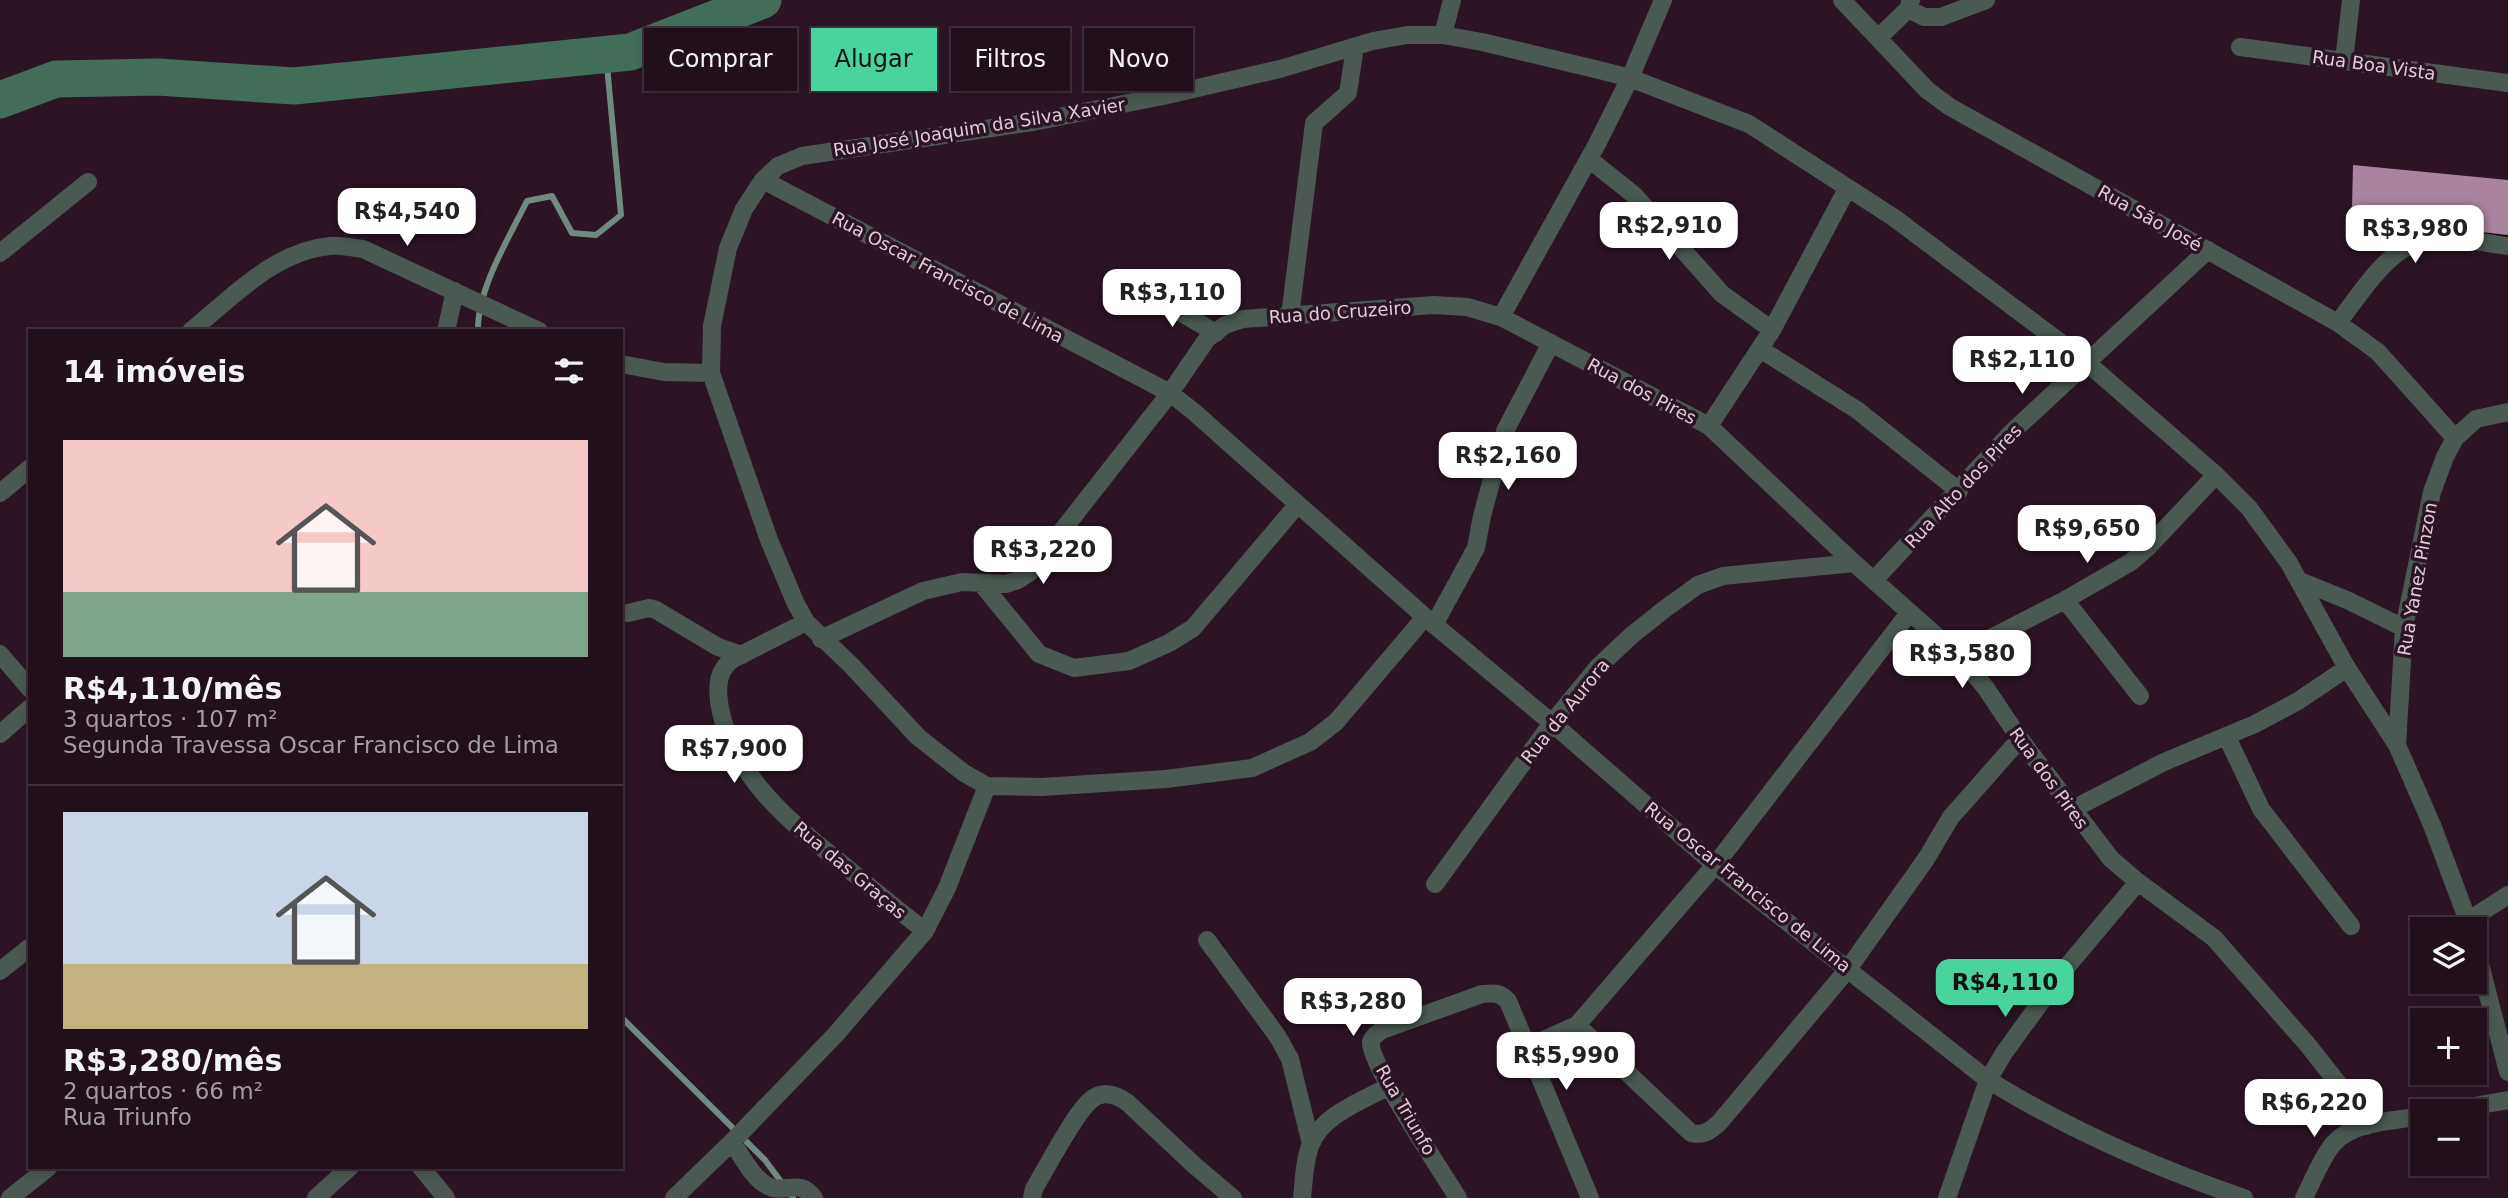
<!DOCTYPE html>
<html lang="pt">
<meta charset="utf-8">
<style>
:root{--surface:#210f1c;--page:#2d1d29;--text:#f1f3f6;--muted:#a29ca3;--line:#3e2f3b;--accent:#49d49d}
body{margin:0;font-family:"DejaVu Sans",sans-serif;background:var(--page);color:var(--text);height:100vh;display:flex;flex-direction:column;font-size:26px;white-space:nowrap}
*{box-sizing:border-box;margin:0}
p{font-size:23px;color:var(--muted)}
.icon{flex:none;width:38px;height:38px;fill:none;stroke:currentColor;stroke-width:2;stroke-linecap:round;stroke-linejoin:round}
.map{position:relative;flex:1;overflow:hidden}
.drawer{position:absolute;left:28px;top:329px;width:595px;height:840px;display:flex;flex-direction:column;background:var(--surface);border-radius:0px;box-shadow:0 4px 10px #0003,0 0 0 2px var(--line)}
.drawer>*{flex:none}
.hud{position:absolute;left:644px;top:28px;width:665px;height:63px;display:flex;gap:14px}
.controls{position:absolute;left:2410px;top:917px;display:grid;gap:14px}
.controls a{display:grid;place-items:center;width:77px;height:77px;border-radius:0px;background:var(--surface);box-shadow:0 4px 10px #0003,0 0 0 2px var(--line);font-size:35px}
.price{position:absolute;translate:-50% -60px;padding:0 16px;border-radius:14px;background:#fff;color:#222;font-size:23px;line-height:46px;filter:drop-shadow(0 2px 4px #0008)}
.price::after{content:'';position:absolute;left:50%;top:42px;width:21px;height:16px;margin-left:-10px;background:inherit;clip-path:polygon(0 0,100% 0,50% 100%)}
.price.selected{background:var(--accent);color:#111}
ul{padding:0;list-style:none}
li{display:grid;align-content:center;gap:14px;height:371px;padding:0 35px}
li+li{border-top:2px solid var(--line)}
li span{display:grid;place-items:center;height:217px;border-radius:0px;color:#555}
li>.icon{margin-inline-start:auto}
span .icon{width:126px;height:126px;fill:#fffc;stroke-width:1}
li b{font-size:30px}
h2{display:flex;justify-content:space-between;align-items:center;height:84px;padding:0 35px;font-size:30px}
.tag{padding:0 24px;border-radius:0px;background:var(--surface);box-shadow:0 4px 10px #0003,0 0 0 2px var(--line);font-size:24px;line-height:63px}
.tag.selected{background:var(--accent);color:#111}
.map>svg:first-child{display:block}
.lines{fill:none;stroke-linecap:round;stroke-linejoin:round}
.stream{stroke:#718a7f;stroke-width:6}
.river{stroke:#426e59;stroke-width:37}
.building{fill:#aa839e;filter:url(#shadow)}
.minor{stroke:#4a5951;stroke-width:18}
.labels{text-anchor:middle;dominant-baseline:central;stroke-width:7;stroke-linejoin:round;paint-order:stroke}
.street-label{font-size:18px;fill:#deccd8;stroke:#2c1425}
</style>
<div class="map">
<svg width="2508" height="1198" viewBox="0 0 2508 1198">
<defs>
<filter id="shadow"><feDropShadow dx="6" dy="6" stdDeviation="2" flood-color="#0009"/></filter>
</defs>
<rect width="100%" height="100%" fill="#2c1425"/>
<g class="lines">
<path class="stream" d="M478,331C477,289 509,238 527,201L552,196L572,233L596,235L621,215L606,55
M621,1017L765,1160L793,1198"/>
<path class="river" d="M0,100L56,79L158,77L294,86L630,52L763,0"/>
</g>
<path class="building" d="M2353,165L2508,180V235L2441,227L2442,216L2352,208Z"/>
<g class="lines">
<path class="minor" d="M1842,0L1927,90L1950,107L2338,323L2378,352L2455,438
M1908,9L1924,17H1941L1986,0
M1443,35L1452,0
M1878,38L1908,9L1911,0
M2240,47L2508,83
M2344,61L2351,0
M1589,159L1634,195L1722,294L1772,330
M763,180L1170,393L1194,412L1425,617L1552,723L1715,865L1988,1080C2068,1129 2156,1168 2244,1198
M0,253L88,182
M1147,293L1216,333
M1290,316L1314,123L1348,93L1355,47
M1501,317L1597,144L1630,78L1663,0
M2338,323C2360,294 2389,246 2427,239C2453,235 2482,243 2508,246
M191,331C232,297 275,251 330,246C341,245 353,248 363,249L539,331
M446,331L455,291
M1760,349L1857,410L1959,491
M621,364L664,372L711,373
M1709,426L1772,330L1847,189
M0,493L30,468
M1874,580L2013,431L2208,250
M2300,581L2347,600L2404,628
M981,583L1039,654L1074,668L1129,661L1169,643L1193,628L1298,504
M2065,600L2140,696
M628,613L649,608L656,610L718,647L742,655
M1425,617L1336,722L1310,742L1252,768L1166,779L1042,787L987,786L964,773L918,737L852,666L806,622L796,604L769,540L711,373L712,326L728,248L744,209L763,180L778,166L802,156L1033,122L1163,96L1280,69L1373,41L1407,35H1443L1482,42L1603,71L1630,78L1749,124L1893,217L2085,361L2216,475L2249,508L2289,563L2347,668L2397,745L2432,825L2471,929
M806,622L733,659C718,670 717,684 719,702C730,775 792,824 846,867C872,889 898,910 925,931
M1434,625L1476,548L1482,516L1505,431L1551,343
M821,639L923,591L962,582L1006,584L1018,580L1029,573L1170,393L1207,339L1225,325L1243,319L1434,305L1467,307L1501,317L1709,426L1854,563L1958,655L1985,687L2020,739L2111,859L2138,882L2214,938L2307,1044L2341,1087L2366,1126
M0,654L30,689
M1958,655L2065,600L2131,562L2148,547L2216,475
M0,734L30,708
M2227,737L2261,809L2351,926
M2397,745L2404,628L2432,492L2445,457L2455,438L2476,419L2508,412
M2073,809L2164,762L2255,724L2298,701L2347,668
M1435,884L1552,723L1598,667L1632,635L1666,608L1698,585L1723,576L1854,563
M2469,920L2508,895
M1207,940L1278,1037L1290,1059L1311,1144
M2474,941L2508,1072
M0,971L30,947
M1577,1025L1691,1133C1703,1136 1710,1131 1719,1123L1848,969L1926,859L1951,817L2020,739
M1528,1047L1577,1025L1715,865L1909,613
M2446,1111L2508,1100
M732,1142C742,1156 752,1178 768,1186C785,1195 799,1177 814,1198
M421,1167L446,1198
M10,1198L49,1167
M316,1198L350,1167
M674,1198L733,1141L836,1034L925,931L947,888L987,786
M1032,1198L1034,1189C1046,1169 1075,1112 1092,1099C1104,1090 1117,1095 1128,1103L1194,1165L1233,1198
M1302,1198C1304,1180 1304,1161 1311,1144C1323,1114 1363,1101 1389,1086
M1458,1198C1444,1175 1368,1062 1371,1042C1372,1037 1378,1033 1382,1030L1482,994C1493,993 1500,992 1508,1001L1590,1198
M1947,1198L1988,1080L2004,1053L2064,970L2138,882
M2304,1198C2313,1180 2321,1159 2333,1144C2353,1121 2394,1121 2422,1116"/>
</g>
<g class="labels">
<g class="street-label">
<text transform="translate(2374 65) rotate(8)">Rua Boa Vista</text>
<text transform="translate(979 127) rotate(-9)">Rua José Joaquim da Silva Xavier</text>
<text transform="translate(2150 218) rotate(29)">Rua São José</text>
<text transform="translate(948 277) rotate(28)">Rua Oscar Francisco de Lima</text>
<text transform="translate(1340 312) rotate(-4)">Rua do Cruzeiro</text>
<text transform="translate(1642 391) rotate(28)">Rua dos Pires</text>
<text transform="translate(1963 486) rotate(-47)">Rua Alto dos Pires</text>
<text transform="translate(2417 579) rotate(-80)">Rua Yanez Pinzon</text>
<text transform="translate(1565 711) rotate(-51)">Rua da Aurora</text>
<text transform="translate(2049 778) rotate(54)">Rua dos Pires</text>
<text transform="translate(850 870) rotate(40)">Rua das Graças</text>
<text transform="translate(1748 887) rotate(39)">Rua Oscar Francisco de Lima</text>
<text transform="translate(1406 1110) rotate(60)">Rua Triunfo</text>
</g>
</g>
</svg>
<div class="controls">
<a><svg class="icon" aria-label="layers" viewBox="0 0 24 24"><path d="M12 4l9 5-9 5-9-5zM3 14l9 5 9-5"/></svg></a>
<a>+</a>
<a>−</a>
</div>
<b class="price" style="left:407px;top:248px">R$4,540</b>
<b class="price" style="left:1669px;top:262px">R$2,910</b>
<b class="price" style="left:2415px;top:265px">R$3,980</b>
<b class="price" style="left:1172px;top:329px">R$3,110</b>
<b class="price" style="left:2022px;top:396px">R$2,110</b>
<b class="price" style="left:1508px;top:492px">R$2,160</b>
<b class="price" style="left:2087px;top:565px">R$9,650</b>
<b class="price" style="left:1043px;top:586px">R$3,220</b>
<b class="price" style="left:1962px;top:690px">R$3,580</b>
<b class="price" style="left:734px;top:785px">R$7,900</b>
<b class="price selected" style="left:2005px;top:1019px">R$4,110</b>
<b class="price" style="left:1353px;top:1038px">R$3,280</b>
<b class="price" style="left:1566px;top:1092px">R$5,990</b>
<b class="price" style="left:2314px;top:1139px">R$6,220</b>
<div class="hud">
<a class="tag">Comprar</a>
<a class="tag selected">Alugar</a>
<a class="tag">Filtros</a>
<a class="tag">Novo</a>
</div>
<section class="drawer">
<h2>14 imóveis<svg class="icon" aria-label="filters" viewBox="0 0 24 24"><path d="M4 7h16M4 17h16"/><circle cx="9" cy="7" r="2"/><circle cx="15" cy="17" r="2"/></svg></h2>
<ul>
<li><span style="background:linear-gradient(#f6c9c9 70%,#7fa58c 0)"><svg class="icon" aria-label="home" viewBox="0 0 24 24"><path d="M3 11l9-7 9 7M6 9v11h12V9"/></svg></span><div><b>R$4,110/mês</b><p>3 quartos · 107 m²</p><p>Segunda Travessa Oscar Francisco de Lima</p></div></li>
<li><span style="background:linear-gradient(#c9d6e8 70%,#c2b280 0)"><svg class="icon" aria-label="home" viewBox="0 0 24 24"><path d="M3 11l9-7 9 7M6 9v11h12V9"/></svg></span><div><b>R$3,280/mês</b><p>2 quartos · 66 m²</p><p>Rua Triunfo</p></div></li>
</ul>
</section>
</div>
